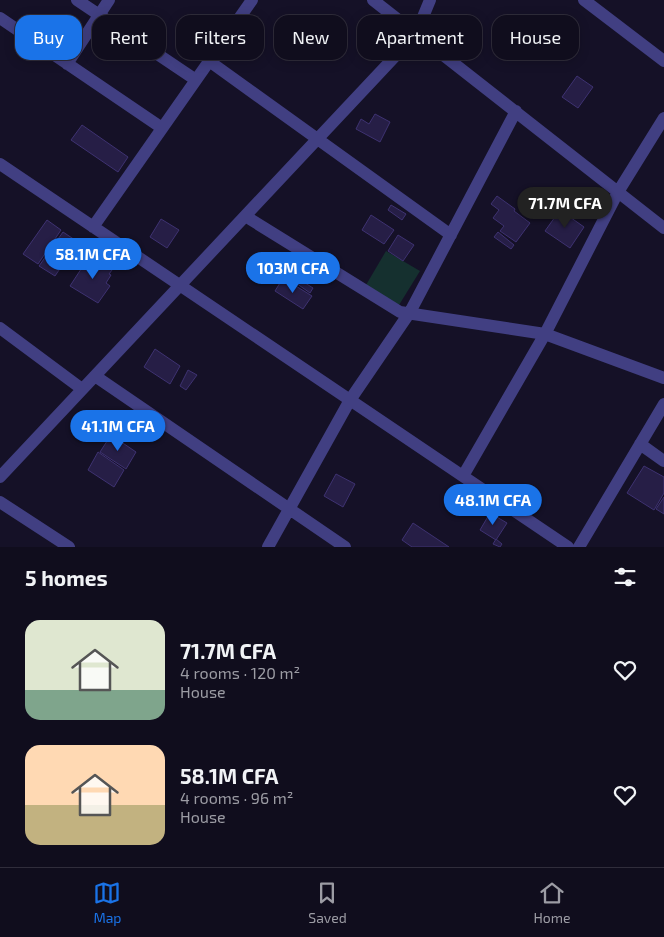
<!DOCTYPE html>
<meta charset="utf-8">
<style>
:root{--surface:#100d1d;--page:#191626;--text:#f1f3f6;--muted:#9c9ca4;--line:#302d3b;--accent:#1a73e8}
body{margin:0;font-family:"Exo 2",sans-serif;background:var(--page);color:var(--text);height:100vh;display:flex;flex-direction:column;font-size:19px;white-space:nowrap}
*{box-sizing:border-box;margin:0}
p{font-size:16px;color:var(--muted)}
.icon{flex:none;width:28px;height:28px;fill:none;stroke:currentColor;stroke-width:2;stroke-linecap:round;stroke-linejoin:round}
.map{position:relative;height:547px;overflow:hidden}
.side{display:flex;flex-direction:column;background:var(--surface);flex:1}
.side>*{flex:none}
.guide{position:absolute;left:15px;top:15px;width:635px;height:45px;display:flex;gap:10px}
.price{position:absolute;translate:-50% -42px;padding:0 11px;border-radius:18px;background:var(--accent);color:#fff;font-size:16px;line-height:32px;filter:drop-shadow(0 1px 2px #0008)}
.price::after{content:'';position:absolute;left:50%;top:30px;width:15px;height:11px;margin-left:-8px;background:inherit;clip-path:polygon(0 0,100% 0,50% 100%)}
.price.selected{background:#222;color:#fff}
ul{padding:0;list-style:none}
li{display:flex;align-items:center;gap:15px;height:125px;padding:0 25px}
li span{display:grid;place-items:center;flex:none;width:140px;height:100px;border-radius:15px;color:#555}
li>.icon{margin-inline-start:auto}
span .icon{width:60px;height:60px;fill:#fffc;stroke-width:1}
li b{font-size:21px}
h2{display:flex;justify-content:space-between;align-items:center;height:60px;padding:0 25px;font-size:21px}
.tag{padding:0 18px;border-radius:15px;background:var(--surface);box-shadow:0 2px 12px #0003,0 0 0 1px var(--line);font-size:18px;line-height:45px}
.tag.selected{background:var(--accent);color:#fff}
.tab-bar{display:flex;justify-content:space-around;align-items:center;height:70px;border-top:1px solid var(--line);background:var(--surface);font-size:14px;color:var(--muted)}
.tab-bar a{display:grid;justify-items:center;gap:2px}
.tab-bar .selected{color:var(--accent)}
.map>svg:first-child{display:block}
.green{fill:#15302f}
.building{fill:#261e46;stroke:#3e3271}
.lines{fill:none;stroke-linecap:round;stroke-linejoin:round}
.minor{stroke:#413f82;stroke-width:12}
</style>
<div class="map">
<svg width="664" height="547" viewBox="0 0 664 547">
<rect width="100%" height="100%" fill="#151127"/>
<path class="green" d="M386,251L420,271L399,305L366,285Z"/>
<path class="building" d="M577,76L593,87L578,108L562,97Z
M375,114L390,122L380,142L356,129L361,119L369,124Z
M82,125L128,157L118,172L71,140Z
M497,196L515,209L514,211L530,223L516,242L500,231L504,226L493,218L499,210L491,204Z
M391,205L406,214L402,220L388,210Z
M560,210L584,227L570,248L545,231Z
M371,215L394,230L384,244L362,230Z
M161,219L179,230L167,248L150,237Z
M47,220L61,230L38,264L23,254Z
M63,232L78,242L55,276L39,266Z
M498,232L514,245L511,249L494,237Z
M398,235L414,245L403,261L388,251Z
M290,256L301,263L297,269L286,263Z
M94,258L112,270L109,274L111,275L106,283L110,286L98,303L70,286L87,260L92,263Z
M283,278L312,296L303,309L275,291Z
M299,279L313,288L310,293L296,283Z
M155,349L180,366L170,384L144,367Z
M188,370L197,375L186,390L180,386Z
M111,435L136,452L126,469L100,452Z
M98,452L124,470L114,487L88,470Z
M644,466L664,477V493L654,510L627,493Z
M336,474L355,484L343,507L324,496Z
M664,497V514L656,509Z
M490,513L507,523L496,540L480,530Z
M413,523L449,547H412L402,540Z
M496,539L502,544L500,547L493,544Z"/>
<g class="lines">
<path class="minor" d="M77,0L196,80
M373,0L664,228
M584,0L664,61
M0,18L162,128
M209,61L451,235
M67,64L109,0
M0,164L568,547
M245,216L400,312L545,334L664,378
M93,227L252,0
M0,328L82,389
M95,376L345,547
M640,444L664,461
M463,476L545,334L618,192L664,118
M0,477L416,34L430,0
M0,502L69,547
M268,547L350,400L410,312L516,111
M579,547L664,404"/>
</g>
</svg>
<b class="price selected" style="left:565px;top:229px">71.7M CFA</b>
<b class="price" style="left:93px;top:280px">58.1M CFA</b>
<b class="price" style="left:293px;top:294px">103M CFA</b>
<b class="price" style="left:118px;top:452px">41.1M CFA</b>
<b class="price" style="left:493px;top:526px">48.1M CFA</b>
<div class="guide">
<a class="tag selected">Buy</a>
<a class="tag">Rent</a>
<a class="tag">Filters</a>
<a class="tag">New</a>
<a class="tag">Apartment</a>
<a class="tag">House</a>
</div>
</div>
<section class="side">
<h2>5 homes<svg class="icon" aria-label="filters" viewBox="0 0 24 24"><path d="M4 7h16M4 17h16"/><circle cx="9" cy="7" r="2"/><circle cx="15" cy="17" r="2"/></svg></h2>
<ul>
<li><span style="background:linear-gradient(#dfe7d0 70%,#7fa58c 0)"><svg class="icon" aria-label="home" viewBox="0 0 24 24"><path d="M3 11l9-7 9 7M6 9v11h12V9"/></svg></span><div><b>71.7M CFA</b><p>4 rooms · 120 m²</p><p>House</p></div><svg class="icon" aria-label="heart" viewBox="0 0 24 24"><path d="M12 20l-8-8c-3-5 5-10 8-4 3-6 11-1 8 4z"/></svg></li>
<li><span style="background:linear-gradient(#ffd9b3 60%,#c2b280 0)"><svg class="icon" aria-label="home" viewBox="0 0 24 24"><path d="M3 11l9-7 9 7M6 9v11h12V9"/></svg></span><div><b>58.1M CFA</b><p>4 rooms · 96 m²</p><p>House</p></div><svg class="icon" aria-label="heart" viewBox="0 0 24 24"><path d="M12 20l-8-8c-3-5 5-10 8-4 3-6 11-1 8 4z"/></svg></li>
</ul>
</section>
<nav class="tab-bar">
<a class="selected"><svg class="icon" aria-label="map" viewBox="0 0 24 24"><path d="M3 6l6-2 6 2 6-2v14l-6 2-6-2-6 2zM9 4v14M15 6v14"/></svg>Map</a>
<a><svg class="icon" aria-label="saved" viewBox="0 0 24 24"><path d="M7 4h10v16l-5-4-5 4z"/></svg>Saved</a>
<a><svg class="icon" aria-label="home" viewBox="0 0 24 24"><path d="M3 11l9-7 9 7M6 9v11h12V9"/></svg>Home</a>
</nav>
